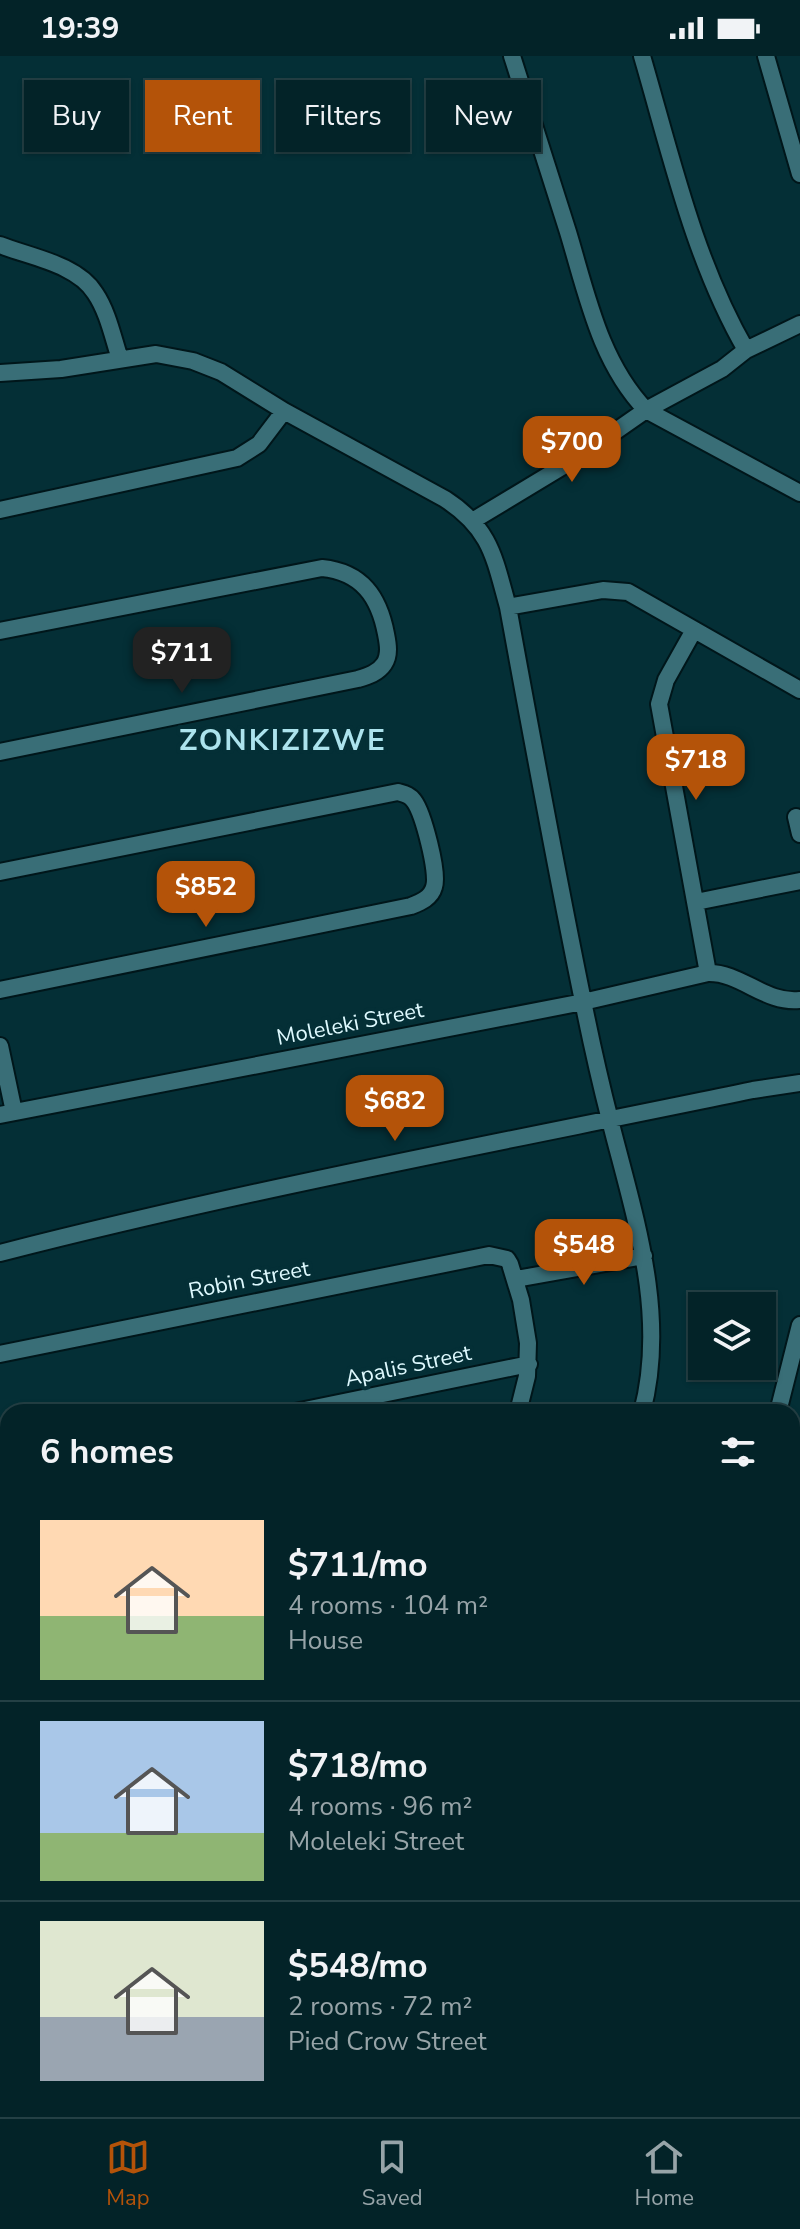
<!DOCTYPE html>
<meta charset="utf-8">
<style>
:root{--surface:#032328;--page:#0d2b30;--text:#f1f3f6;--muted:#97a4a8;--line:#244045;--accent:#b45309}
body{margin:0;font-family:"Nunito Sans",sans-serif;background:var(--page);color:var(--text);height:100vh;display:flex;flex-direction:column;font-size:30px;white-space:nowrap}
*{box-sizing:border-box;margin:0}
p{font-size:26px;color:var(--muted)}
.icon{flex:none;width:44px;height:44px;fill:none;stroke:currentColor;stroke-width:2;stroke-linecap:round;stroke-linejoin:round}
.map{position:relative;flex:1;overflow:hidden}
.sheet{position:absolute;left:0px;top:1348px;width:800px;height:714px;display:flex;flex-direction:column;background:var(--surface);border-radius:24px 24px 0 0;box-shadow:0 2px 6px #0004,0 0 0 2px var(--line)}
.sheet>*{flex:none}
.hud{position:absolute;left:24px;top:24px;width:752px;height:72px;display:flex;gap:16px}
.tools{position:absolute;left:688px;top:1236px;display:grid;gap:16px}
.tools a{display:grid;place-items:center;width:88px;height:88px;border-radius:0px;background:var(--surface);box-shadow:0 2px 6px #0004,0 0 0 2px var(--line);font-size:40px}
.price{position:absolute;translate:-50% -68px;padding:0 18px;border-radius:16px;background:var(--accent);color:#fff;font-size:26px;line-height:52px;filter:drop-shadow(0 2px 4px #0008)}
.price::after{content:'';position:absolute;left:50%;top:48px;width:24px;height:18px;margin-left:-12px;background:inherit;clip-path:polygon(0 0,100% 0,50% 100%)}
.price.selected{background:#222;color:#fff}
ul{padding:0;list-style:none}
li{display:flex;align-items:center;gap:24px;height:200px;padding:0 40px}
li+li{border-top:2px solid var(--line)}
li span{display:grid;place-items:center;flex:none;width:224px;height:160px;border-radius:0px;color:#555}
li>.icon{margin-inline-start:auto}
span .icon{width:96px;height:96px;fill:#fffc;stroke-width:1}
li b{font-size:34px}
h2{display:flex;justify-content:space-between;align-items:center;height:96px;padding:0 40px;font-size:34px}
.pill{padding:0 28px;border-radius:0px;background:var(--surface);box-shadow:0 2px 6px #0004,0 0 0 2px var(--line);font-size:28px;line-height:72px}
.pill.selected{background:var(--accent);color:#fff}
.status{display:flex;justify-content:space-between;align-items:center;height:56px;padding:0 40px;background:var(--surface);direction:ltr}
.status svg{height:22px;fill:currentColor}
.tab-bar{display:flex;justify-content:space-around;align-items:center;height:112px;border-top:2px solid var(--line);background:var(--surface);font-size:22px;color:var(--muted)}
.tab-bar a{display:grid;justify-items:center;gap:4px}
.tab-bar .selected{color:var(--accent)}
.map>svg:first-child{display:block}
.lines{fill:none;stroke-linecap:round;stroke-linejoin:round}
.minor-casing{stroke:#00161a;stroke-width:20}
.minor{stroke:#396e77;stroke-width:16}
.labels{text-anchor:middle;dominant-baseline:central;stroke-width:8;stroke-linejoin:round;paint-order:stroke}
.street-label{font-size:22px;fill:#def9fe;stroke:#042f36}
.district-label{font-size:30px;font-weight:bold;letter-spacing:2px;fill:#ace3ed;stroke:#042f36}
</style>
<div class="status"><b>19:39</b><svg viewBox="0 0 49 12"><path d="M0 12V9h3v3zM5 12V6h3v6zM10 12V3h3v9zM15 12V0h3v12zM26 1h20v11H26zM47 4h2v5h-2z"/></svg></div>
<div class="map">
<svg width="800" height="2061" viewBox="0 0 800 2061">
<rect width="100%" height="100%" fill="#042f36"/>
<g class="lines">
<defs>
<path id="minor" d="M512,0C531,59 549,118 568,176C587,239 600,306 646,354L800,437
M642,0C671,99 694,204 746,294
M766,0L800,118
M0,189C30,201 77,208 95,237C108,256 113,282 120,303
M0,317L61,313L156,298L193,305L221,316L284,355L445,443C491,473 494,501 508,551C532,682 556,814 583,945C591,985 600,1025 610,1064C634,1159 668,1258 642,1356
M0,454L237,402L259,388L284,355
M474,464L580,400L646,354L722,313L746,294L800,268
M508,551L603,534L628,536L800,634
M694,574L666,624L659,648L708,917
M0,575L322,512C362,516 379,541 386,578C388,588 390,599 384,608C378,617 368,620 358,623L0,696
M796,761L800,778
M0,816L398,736C405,738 410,739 414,745C423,757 439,817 434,831C431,842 421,846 411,850L0,934
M696,846L800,825
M0,990L14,1056
M0,1059L583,946L708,917C741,916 765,948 800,944
M0,1197C249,1133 502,1086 753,1034L800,1027
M516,1223L644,1200
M0,1298L489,1199L507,1203L510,1208L521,1244L528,1287L527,1320L518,1356
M295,1356L529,1308
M778,1356L800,1269
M792,1378L800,1380
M0,1417L8,1415
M792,1504L800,1506
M792,1620L800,1623
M792,1725L800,1694
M0,1841L8,1843
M766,2054L791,2061"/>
</defs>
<use href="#minor" class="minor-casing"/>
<use href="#minor" class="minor"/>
</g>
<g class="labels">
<g class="street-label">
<text transform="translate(350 968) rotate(-11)">Moleleki Street</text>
<text transform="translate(249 1224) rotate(-11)">Robin Street</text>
<text transform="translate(408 1310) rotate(-12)">Apalis Street</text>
</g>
<g class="district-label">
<text x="283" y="684">ZONKIZIZWE</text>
</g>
</g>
</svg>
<div class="tools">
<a><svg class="icon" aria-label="layers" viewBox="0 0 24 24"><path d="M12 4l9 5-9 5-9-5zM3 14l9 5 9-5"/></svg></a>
</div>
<b class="price" style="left:572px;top:428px">$700</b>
<b class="price selected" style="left:182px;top:639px">$711</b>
<b class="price" style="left:696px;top:746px">$718</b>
<b class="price" style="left:206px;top:873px">$852</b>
<b class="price" style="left:395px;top:1087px">$682</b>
<b class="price" style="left:584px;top:1231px">$548</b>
<div class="hud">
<a class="pill">Buy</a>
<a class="pill selected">Rent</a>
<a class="pill">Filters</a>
<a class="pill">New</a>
</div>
<section class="sheet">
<h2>6 homes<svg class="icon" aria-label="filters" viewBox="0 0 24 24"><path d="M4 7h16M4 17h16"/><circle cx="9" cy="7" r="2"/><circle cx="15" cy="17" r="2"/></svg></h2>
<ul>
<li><span style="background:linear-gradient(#ffd9b3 60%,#8fb573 0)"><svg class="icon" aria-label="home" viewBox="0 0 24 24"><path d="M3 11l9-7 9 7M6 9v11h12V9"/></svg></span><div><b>$711/mo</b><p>4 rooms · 104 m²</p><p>House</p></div></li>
<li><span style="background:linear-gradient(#a9c7e8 70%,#8fb573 0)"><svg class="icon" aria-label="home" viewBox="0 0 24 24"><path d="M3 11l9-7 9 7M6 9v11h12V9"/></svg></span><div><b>$718/mo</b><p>4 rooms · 96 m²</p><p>Moleleki Street</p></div></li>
<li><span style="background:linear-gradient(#dfe7d0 60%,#9aa5b1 0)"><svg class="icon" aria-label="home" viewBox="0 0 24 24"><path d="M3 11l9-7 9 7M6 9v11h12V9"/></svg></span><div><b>$548/mo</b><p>2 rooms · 72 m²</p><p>Pied Crow Street</p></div></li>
</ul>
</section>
</div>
<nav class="tab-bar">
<a class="selected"><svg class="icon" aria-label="map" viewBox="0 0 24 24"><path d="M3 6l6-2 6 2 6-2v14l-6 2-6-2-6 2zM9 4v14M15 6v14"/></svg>Map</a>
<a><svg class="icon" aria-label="saved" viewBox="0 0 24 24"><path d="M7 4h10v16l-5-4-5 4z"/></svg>Saved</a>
<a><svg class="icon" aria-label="home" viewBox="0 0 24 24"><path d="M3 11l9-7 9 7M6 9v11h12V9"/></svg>Home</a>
</nav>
